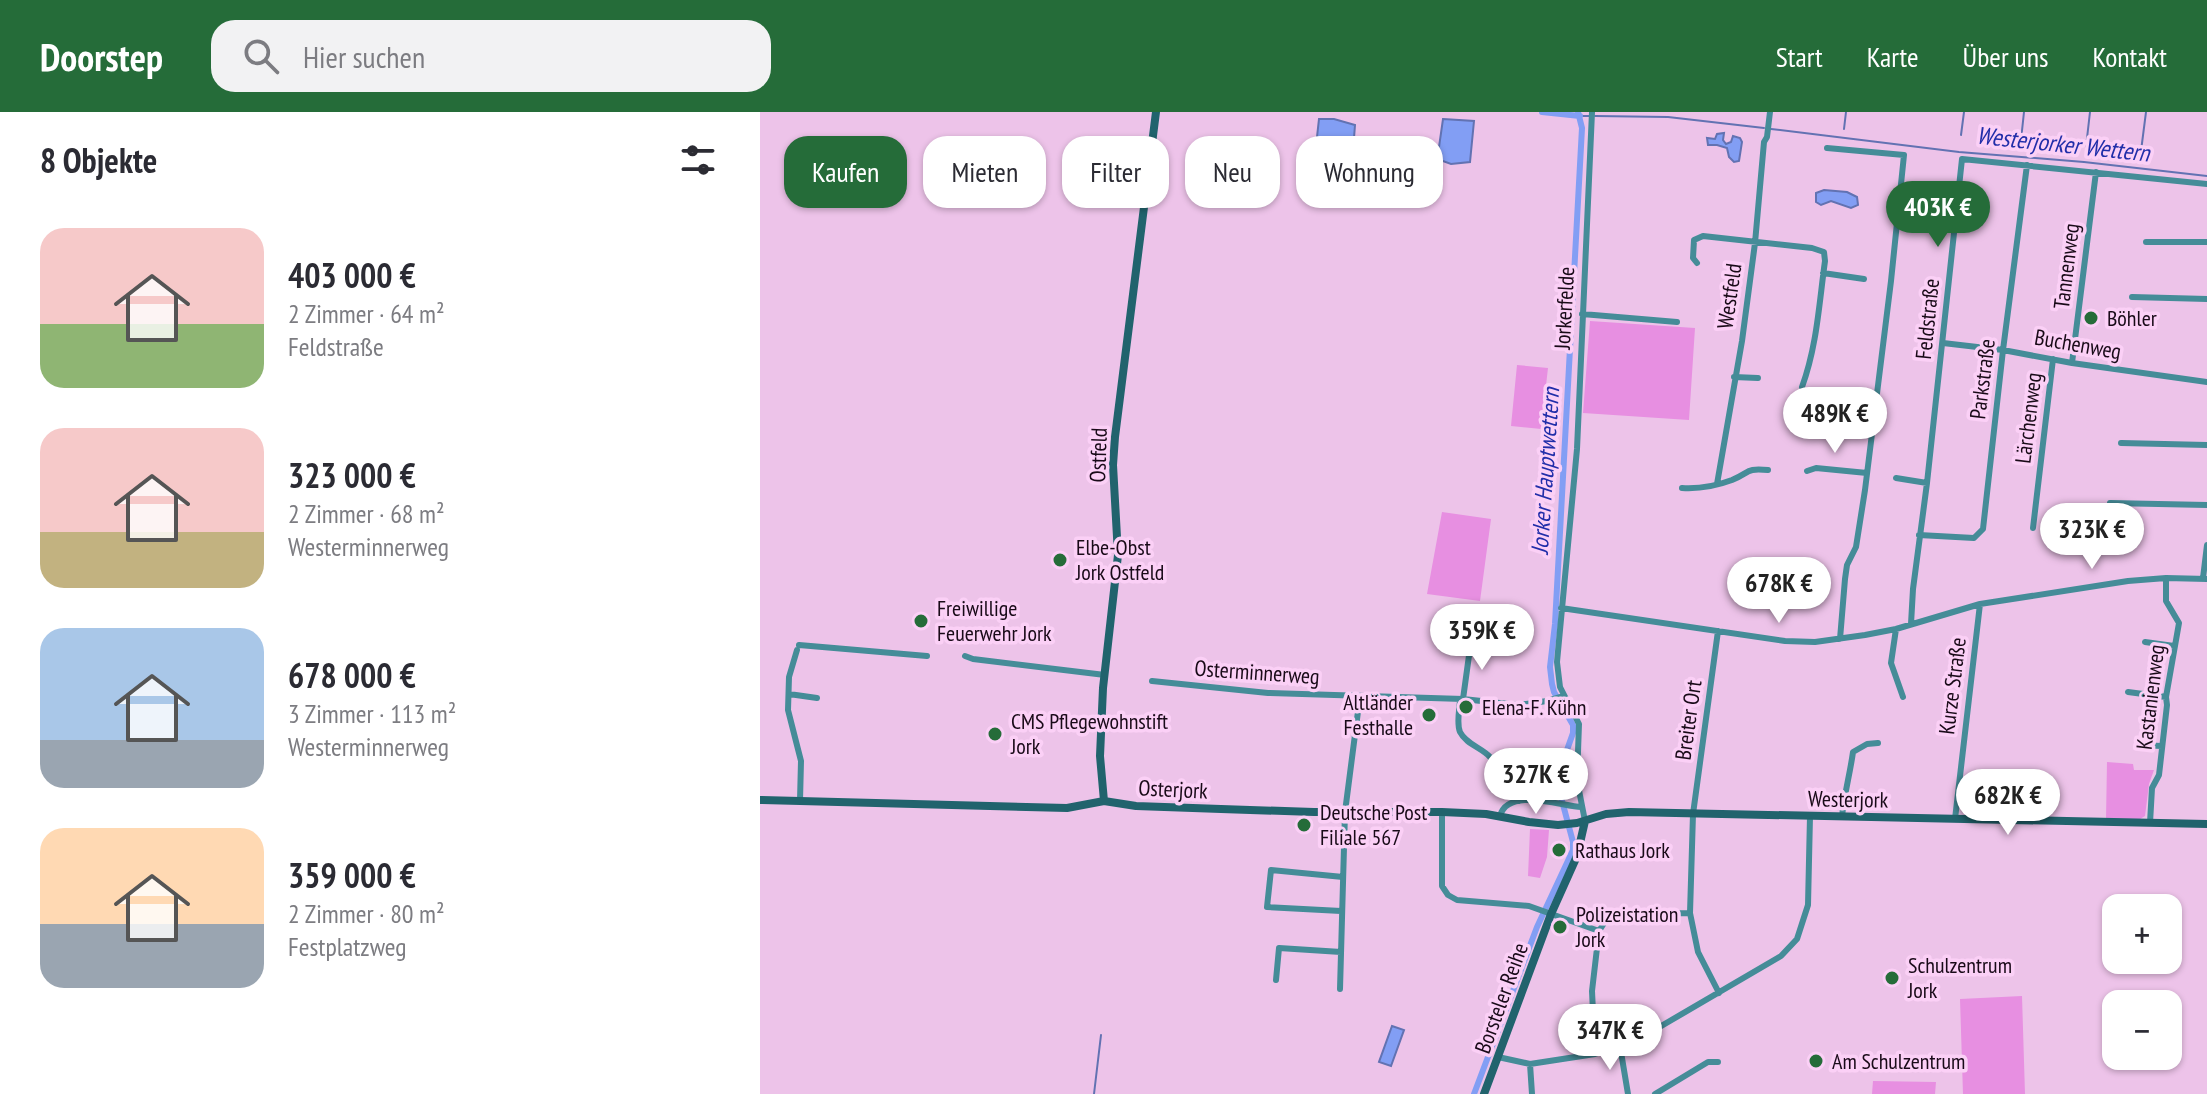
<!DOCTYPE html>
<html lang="de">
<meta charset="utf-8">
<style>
:root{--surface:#fff;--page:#f2f2f3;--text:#2b2b33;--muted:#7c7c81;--accent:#256c39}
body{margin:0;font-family:"PT Sans Narrow",sans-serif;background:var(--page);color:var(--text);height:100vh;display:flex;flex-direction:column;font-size:30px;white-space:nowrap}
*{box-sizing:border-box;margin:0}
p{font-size:26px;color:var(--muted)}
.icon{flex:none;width:44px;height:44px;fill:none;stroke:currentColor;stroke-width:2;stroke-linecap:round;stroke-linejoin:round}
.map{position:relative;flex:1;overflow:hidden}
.panel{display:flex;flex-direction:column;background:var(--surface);width:760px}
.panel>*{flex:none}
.top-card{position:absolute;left:24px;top:24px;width:760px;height:72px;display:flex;gap:16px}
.tools{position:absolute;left:1342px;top:782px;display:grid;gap:16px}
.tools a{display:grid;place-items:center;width:80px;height:80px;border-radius:16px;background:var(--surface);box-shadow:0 2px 6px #0004;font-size:40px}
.price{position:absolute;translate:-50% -68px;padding:0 18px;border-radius:28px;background:#fff;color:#222;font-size:26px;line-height:52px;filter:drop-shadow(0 2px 4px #0008)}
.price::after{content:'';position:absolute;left:50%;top:48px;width:24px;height:18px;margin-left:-12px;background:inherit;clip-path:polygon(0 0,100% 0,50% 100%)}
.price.on{background:var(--accent);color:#fff}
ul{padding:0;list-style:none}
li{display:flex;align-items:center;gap:24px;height:200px;padding:0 40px}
li span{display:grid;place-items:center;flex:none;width:224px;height:160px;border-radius:24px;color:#555}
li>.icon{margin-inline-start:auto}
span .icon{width:96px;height:96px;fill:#fffc;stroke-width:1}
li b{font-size:34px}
h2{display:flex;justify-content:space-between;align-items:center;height:96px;padding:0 40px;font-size:34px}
.tag{padding:0 28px;border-radius:24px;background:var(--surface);box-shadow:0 2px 6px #0004;font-size:28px;line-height:72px}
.tag.on{background:var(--accent);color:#fff}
header{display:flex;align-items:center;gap:48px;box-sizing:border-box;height:112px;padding:0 40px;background:var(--accent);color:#fff}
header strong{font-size:38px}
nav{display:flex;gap:44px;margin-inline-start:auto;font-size:28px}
.search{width:560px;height:72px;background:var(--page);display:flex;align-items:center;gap:20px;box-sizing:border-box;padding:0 28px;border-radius:24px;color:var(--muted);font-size:30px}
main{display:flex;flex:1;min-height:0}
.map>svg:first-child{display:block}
.green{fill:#e78fe1}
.water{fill:#829ef4;stroke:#6272b2;stroke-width:2}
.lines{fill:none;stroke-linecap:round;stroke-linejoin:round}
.stream{stroke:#6272b2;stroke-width:2}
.canal{stroke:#829ef4;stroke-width:6}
.street{stroke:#458c98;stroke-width:6}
.secondary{stroke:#21636d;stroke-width:8}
.poi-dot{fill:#256c39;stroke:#fbd0f6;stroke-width:3}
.labels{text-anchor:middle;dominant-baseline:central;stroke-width:7;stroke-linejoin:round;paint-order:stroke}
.street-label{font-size:22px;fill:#190a18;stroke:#fbd0f6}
.poi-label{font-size:22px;fill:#190a18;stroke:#fbd0f6;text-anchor:start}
.water-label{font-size:24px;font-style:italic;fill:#212ea9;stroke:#fbd0f6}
</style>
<header>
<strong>Doorstep</strong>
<div class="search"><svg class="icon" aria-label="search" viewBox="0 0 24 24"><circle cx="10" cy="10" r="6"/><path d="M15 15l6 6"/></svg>Hier suchen</div>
<nav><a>Start</a><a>Karte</a><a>Über uns</a><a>Kontakt</a></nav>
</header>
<main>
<section class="panel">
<h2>8 Objekte<svg class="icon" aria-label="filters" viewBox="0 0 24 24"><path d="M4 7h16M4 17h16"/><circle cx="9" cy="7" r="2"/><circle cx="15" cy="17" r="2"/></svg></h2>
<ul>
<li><span style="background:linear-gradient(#f6c9c9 60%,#8fb573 0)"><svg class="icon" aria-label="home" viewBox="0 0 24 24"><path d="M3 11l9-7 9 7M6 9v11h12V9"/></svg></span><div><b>403 000 €</b><p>2 Zimmer · 64 m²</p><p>Feldstraße</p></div></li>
<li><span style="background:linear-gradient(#f6c9c9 65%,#c2b280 0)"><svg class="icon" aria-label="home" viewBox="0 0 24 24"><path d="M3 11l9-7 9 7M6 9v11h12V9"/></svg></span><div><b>323 000 €</b><p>2 Zimmer · 68 m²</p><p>Westerminnerweg</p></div></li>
<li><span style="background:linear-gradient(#a9c7e8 70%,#9aa5b1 0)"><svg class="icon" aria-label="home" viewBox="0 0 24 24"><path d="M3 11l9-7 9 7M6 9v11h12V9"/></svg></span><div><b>678 000 €</b><p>3 Zimmer · 113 m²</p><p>Westerminnerweg</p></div></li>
<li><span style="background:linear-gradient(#ffd9b3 60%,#9aa5b1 0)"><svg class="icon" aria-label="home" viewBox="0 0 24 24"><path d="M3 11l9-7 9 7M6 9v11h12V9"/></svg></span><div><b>359 000 €</b><p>2 Zimmer · 80 m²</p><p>Festplatzweg</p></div></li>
</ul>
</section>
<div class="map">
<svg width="1447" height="982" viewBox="0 0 1447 982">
<rect width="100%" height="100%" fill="#edc3e9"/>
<path class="green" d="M830,209L935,216L929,308L823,301Z
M757,253L788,256L781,317L751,314Z
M682,400L731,407L720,489L667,482Z
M735,493L754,496L747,533L728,530Z
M1347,650L1373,652L1374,658H1394L1389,672L1385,704L1380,707H1346Z
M770,717L789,718L787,745L780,766L768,764Z
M1262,884L1265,982H1203L1200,887Z
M1113,969L1176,970L1175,982H1112Z"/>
<path class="water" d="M559,7H574L595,13L593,39L556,34Z
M683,7L714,9L710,50L691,52L680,48L678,42Z
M964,21L963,28L966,32L971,30L973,24L980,26L982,30L979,49L974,50L969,45L967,36L957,33H948L947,26L955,27L957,22Z
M1064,78L1087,80L1097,85L1098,93L1091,96L1071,89L1061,93L1056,90V81Z
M632,914L644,918L631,954L619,950Z"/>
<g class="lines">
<path class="stream" d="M820,4H829
M835,4L908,5L1004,16
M1011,17L1199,40L1324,50L1447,64
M1084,17L1086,0
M1201,23L1204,0
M1261,28L1264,0
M1326,35L1330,0
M1381,39L1386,0
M1363,42L1364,36
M334,982L341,923"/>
<path class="canal" d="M782,0L820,4
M714,982L777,815L813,738V730L801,685L800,669L802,652L813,621V613L794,580L792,572L790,555L795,512L822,16L818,0"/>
<path class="street" d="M1067,36L1144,43L1131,169L1105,378L1096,435L1087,453L1085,467L1080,527
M1386,130H1447
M937,151L933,146L934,128L943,124L1052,136L1064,140L1065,149C1059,192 1057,234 1042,275
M1063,161L1104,167
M1372,185L1447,187
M822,202L917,210
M1183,231L1243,238L1312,251L1447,270
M1312,251L1336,60
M974,265L998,266
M1361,331L1447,333
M1047,359L1056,356L1107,361
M1136,366L1167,371
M957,372L982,229L995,131L1004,30L1007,25L1010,0
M922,376C939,377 956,374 972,368C991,360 985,356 1008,358
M1350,391L1447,393
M1273,416L1293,247
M1159,423L1214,426L1223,417L1243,238L1267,53
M1443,466L1447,433
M801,496L1025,529L1055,530L1105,523L1136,517L1220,492L1368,469L1406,466L1447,467
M1151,512L1153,477L1167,371L1202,47L1447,72
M1136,517L1131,551L1143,585
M958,519L933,702L930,801L938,840L959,881
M1385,530L1414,534
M39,533L167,544
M37,538L29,565L28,598L41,649L40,689
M205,544L213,547L345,563
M392,569L508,581L703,587L758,593L787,589L804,584
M1368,580L1406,585
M29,582L57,586
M700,587C700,597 696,610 700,620C706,632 722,636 730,645C742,658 752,674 759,689
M703,587L711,529
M1377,633L1402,634
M789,690L791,675L796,670L797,649
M682,700V774L688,783L697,788L769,794L839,819L832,879L835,942
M740,704C748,675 801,694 821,695
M1082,705C1084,683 1090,662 1093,640L1107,632L1118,631
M1195,707L1220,492
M825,709L817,668L819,612L800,575L797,550L817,337L832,0
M1390,711L1392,676L1399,663L1407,593L1406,585L1419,511L1406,489V466
M581,799L507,795L511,758L583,765
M839,819L848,805L853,802L930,801
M516,868L519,836L581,840
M580,877L585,700L600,584
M860,934L868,982
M738,945L770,952L835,942L860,934L891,920L1021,844L1037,827L1048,793L1050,704
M770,952L772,982
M895,982L948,950H958"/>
<path class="secondary" d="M0,688L307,696L344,689L376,694L461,697L554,700H682L726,702L769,710L798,713L817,711L846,702L869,700L1447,712
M344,689L340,644L343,576L358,443L353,353L355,325L396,0
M724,982L791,802L817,744L825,709"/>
</g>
<g class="poi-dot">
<circle cx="1331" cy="206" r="8"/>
<circle cx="300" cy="448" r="8"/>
<circle cx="161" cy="509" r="8"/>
<circle cx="706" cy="595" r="8"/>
<circle cx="669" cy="603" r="8"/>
<circle cx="235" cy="622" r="8"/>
<circle cx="544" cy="713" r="8"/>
<circle cx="799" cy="738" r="8"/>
<circle cx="800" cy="815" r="8"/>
<circle cx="1132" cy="866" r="8"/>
<circle cx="1056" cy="949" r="8"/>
</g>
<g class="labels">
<g class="street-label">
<text transform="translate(1306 154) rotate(-83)">Tannenweg</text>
<text transform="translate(969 184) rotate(-82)">Westfeld</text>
<text transform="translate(804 196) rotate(-87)">Jorkerfelde</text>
<text transform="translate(1167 207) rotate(-84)">Feldstraße</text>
<text transform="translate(1318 232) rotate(10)">Buchenweg</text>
<text transform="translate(1222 267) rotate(-83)">Parkstraße</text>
<text transform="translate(1268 306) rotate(-83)">Lärchenweg</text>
<text transform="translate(338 343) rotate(-88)">Ostfeld</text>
<text transform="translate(497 560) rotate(4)">Osterminnerweg</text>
<text transform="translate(1192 574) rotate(-83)">Kurze Straße</text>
<text transform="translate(1390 585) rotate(-83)">Kastanienweg</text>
<text transform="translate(928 608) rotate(-82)">Breiter Ort</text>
<text transform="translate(413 677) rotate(3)">Osterjork</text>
<text transform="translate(1088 687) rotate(1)">Westerjork</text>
<text transform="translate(741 886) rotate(-70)">Borsteler Reihe</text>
</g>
<g class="poi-label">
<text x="1347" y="206">Böhler</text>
<text x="316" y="435">Elbe-Obst<tspan x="316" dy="25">Jork Ostfeld</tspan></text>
<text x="177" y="496">Freiwillige<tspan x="177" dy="25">Feuerwehr Jork</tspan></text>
<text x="653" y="590" text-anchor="end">Altländer<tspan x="653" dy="25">Festhalle</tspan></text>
<text x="722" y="595">Elena-F. Kühn</text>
<text x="251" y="609">CMS Pflegewohnstift<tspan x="251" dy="25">Jork</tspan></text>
<text x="560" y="700">Deutsche Post<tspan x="560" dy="25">Filiale 567</tspan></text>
<text x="815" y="738">Rathaus Jork</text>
<text x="816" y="802">Polizeistation<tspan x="816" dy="25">Jork</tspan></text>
<text x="1148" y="853">Schulzentrum<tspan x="1148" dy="25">Jork</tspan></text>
<text x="1072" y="949">Am Schulzentrum</text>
</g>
<g class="water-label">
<text transform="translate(1303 32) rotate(6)">Westerjorker Wettern</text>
<text transform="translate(785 359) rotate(-86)">Jorker Hauptwettern</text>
</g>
</g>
</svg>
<div class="tools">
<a>+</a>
<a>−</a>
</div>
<b class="price on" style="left:1178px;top:137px">403K €</b>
<b class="price" style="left:1075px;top:343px">489K €</b>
<b class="price" style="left:1332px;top:459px">323K €</b>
<b class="price" style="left:1019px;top:513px">678K €</b>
<b class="price" style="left:722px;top:560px">359K €</b>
<b class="price" style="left:776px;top:704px">327K €</b>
<b class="price" style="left:1248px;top:725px">682K €</b>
<b class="price" style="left:850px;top:960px">347K €</b>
<div class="top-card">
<a class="tag on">Kaufen</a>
<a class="tag">Mieten</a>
<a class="tag">Filter</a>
<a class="tag">Neu</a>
<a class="tag">Wohnung</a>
</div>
</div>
</main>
